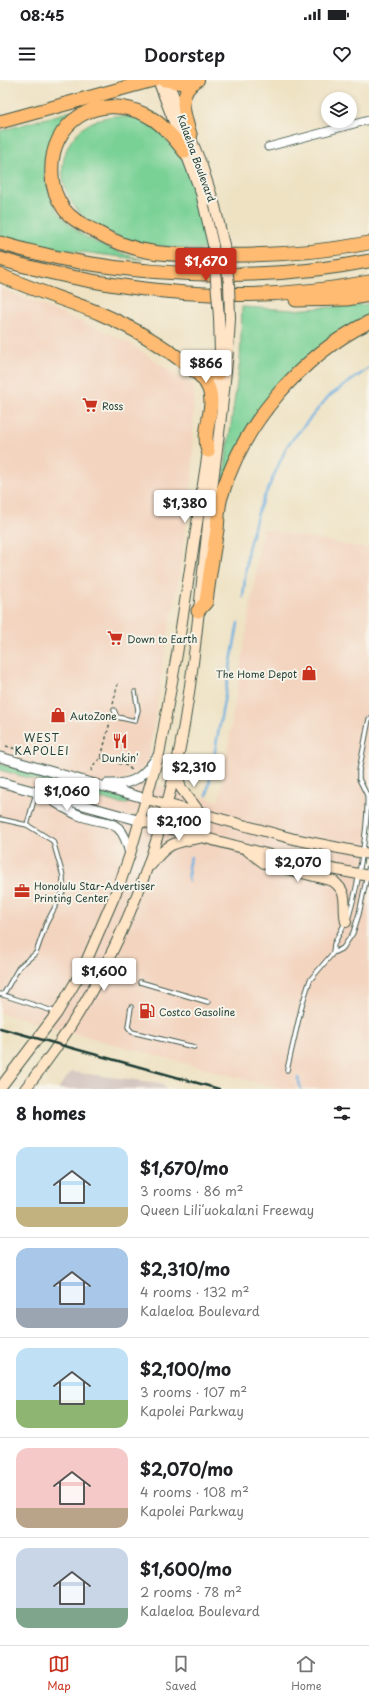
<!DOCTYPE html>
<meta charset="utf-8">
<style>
:root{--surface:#fff;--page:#f6f6f6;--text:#202124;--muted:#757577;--line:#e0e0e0;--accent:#c8321e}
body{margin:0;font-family:"Playpen Sans",sans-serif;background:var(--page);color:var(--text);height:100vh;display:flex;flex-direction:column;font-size:15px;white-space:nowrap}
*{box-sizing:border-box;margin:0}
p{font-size:13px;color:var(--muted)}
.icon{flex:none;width:22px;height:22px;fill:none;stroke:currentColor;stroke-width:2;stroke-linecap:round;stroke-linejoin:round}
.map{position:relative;height:1009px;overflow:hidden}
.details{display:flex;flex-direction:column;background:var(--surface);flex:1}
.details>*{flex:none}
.fabs{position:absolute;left:321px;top:12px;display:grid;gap:8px}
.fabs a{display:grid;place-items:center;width:36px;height:36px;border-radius:50%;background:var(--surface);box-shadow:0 2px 6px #0003;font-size:20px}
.price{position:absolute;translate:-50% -34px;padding:0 9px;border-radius:4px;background:#fff;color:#222;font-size:13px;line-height:26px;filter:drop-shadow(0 1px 2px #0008)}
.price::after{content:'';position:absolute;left:50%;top:24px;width:12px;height:9px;margin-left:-6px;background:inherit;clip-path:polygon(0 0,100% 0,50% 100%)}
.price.current{background:var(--accent);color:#fff}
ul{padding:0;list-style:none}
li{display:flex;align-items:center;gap:12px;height:100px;padding:0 16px}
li+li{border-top:1px solid var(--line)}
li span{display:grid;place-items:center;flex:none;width:112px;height:80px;border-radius:12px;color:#555}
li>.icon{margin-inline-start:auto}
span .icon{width:48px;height:48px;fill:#fffc;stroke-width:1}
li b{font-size:17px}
h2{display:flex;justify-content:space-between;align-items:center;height:48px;padding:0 16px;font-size:17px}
.status{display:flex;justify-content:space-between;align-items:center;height:28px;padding:0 20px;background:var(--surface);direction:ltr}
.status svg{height:11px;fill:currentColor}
header{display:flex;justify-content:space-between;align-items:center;height:52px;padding:0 16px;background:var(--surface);font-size:18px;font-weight:600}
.tabs{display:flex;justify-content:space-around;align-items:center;height:56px;border-top:1px solid var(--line);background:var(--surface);font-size:11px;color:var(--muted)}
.tabs a{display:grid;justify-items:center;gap:2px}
.tabs .current{color:var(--accent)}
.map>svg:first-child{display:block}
.built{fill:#f3d4bf}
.industrial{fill:#cfc0bb}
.green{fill:#7ad196;stroke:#4c8765}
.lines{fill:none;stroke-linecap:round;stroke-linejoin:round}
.stream{stroke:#6aaedf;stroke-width:2.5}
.service-casing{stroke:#3e5649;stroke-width:5.5}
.minor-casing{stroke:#3e5649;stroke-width:9}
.tertiary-casing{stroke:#3e5649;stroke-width:11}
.secondary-casing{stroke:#3e5649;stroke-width:12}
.primary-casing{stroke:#3e5649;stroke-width:14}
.motorway-casing{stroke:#3e5649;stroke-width:15}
.path{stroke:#3e5649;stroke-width:1.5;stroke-dasharray:3 3;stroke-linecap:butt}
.service{stroke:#fff;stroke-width:3.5}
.minor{stroke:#fff;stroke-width:7}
.tertiary{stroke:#fff;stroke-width:9}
.secondary{stroke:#ffe4c6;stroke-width:10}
.primary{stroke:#febb71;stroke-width:12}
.motorway{stroke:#febb71;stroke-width:13}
.rail{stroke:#1f3d34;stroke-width:2.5}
.secondary-bridge-casing{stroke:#3e5649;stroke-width:12;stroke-linecap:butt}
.secondary-bridge{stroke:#ffe4c6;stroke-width:10}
.labels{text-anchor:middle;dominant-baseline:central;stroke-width:4;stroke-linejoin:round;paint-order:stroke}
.street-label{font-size:10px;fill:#1f3d34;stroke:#f7f3e8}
.poi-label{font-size:10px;fill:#1f3d34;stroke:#f7f3e8;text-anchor:start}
.neighbourhood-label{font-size:11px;letter-spacing:1px;fill:#1f3d34;stroke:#f7f3e8}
</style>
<div class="status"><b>08:45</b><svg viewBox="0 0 49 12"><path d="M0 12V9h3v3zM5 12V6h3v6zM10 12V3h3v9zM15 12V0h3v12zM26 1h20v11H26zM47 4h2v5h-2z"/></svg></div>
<header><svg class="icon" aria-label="menu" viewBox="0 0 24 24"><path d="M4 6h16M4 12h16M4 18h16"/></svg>Doorstep<svg class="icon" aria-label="heart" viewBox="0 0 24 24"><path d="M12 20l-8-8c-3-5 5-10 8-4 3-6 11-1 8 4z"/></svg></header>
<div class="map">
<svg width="369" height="1009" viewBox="0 0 369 1009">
<rect width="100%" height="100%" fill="#f7f3e8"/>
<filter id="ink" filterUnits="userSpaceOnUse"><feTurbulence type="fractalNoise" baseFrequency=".025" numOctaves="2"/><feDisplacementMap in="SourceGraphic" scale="8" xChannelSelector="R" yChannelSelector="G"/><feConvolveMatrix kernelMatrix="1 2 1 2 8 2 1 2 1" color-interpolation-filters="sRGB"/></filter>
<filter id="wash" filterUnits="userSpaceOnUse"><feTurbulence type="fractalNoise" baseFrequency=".012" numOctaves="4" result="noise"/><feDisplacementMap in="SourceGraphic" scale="16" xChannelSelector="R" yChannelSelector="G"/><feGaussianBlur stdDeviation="0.9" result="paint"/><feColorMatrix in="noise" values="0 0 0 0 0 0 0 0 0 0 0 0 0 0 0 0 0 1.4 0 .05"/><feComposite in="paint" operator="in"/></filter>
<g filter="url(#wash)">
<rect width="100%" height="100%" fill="#eee2c3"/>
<path class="built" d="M0,208L124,260L194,307L192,400L176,518L169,546L149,678L143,688L135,695L124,697L219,721L263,449L369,469V1009H280L0,933Z"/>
<path class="industrial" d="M71,992L160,1003L167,1009H58Z"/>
<path class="green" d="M94,25C83,35 72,46 62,57C58,61 51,65 49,70C43,80 44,96 47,106C58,152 103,168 143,180L60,169L0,157V51Z
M114,36L131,37L149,43L181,73L193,101L212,170C171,168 128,167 92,143C45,112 56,42 114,36Z
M369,224V240L291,298L223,401L240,281L242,227L293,230Z
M0,684L126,719L128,724L118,723L0,690Z"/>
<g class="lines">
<path class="stream" d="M243,517L248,469L259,429L287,366L328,317L369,288
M207,715L238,543
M189,802L188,786L191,777
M298,998L301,1009"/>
</g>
</g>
<g filter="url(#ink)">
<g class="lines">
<defs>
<path id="service" d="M114,630L117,637L135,641L138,630L135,612
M367,715L359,699V691L369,639
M0,739L27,745L53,761L63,796V812L46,844L36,873L19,887L3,915
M27,745L36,713
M349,836C358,806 369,745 367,714
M333,873L334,864L345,843
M140,902L208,922
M0,914L56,932
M131,927L128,947L132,952L194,967
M287,990L302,925L310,900L333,873L343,868L353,853L359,834L369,786"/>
<path id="minor" d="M268,67L369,40"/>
<path id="tertiary" d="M0,677L147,719
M0,702L141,741
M107,704C134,705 142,698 157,677
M52,720C60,725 68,730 76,734C107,747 121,734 130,774"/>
<path id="secondary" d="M158,0L201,113L213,165
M159,0L169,8L172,12L202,86L215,126L224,165
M214,323L220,273L219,237
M176,690L181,708L201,734
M147,719L294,759L369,774
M141,741L300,783L369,796
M248,771L264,783L333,801C350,814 342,824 346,842
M151,785C166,764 174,762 199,758
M0,1008L57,933L82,891L120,803L130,774L159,674L177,574L209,365
M25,1009C101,916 150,803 176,687C193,608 199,525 208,445C215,375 227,308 230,238"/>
<path id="primary" d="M163,0L180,3L191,0
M191,56C185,35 175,14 198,0"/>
<path id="motorway" d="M0,42L153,0
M185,72C174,58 162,43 146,35C99,11 48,41 52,95C52,107 57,119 64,129C71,139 82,144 93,150C110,160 132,169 152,172C172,175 192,175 212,175C265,176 318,173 369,163
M0,163C111,197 255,204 369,181
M0,179C119,214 246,226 369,202
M0,195C32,210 67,220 99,233C129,246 161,264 186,284C195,291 205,298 209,309C216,329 201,351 208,371
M296,220L347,219L369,215
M195,290L218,294
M198,531L206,522C209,498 213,474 217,450C218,439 218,427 221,417C243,343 301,276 369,242"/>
</defs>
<use href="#service" class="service-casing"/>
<use href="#minor" class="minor-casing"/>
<use href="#tertiary" class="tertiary-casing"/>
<use href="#secondary" class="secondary-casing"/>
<use href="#primary" class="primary-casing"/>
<use href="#motorway" class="motorway-casing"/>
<path class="path" d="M113,624L118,603
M6,666L26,672
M101,678L128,686L133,692
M91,691L95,683L101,678L110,642V636"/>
<use href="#service" class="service"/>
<use href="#minor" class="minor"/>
<use href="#tertiary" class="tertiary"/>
<use href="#secondary" class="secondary"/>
<use href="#primary" class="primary"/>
<use href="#motorway" class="motorway"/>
<path class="rail" d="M0,948L219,1009"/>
<defs>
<path id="secondary-bridge" d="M213,165L219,237
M224,165L229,204L230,238"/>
</defs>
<use href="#secondary-bridge" class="secondary-bridge-casing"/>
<use href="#secondary-bridge" class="secondary-bridge"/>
</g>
</g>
<defs>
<symbol id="supermarket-bare" viewBox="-9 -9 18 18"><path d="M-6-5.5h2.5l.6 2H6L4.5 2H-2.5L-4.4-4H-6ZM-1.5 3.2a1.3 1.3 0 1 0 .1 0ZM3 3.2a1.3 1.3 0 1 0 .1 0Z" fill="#c8321e" stroke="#f7f3e8" stroke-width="2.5" paint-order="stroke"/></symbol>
<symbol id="shop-bare" viewBox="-9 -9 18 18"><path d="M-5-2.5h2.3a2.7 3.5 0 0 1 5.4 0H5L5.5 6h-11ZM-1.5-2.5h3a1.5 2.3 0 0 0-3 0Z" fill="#c8321e" stroke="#f7f3e8" stroke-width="2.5" paint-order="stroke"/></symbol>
<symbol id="restaurant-bare" viewBox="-9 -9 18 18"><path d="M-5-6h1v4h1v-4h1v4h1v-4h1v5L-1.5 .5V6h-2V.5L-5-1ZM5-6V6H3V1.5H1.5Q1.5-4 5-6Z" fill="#c8321e" stroke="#f7f3e8" stroke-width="2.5" paint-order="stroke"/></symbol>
<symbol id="office-bare" viewBox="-9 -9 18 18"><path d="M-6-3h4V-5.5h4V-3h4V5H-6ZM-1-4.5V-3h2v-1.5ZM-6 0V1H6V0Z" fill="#c8321e" stroke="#f7f3e8" stroke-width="2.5" paint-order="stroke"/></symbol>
<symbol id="fuel-bare" viewBox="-9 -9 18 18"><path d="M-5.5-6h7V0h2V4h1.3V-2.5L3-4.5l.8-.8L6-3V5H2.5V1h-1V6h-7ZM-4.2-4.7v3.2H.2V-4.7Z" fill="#c8321e" stroke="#f7f3e8" stroke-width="2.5" paint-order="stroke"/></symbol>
</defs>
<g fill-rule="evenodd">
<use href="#supermarket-bare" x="79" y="314" width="22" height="22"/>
<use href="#supermarket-bare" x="104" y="547" width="22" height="22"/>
<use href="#shop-bare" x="298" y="582" width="22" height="22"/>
<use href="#shop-bare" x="47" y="624" width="22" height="22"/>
<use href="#restaurant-bare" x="109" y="650" width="22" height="22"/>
<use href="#office-bare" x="11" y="800" width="22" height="22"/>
<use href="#fuel-bare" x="136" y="920" width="22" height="22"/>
</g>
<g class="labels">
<g class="street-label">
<text transform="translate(197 78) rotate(70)">Kalaeloa Boulevard</text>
</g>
<g class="poi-label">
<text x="102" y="325">Ross</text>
<text x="127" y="558">Down to Earth</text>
<text x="297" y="593" text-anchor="end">The Home Depot</text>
<text x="70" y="635">AutoZone</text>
<text x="120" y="677" text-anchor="middle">Dunkin'</text>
<text x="34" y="805">Honolulu Star-Advertiser<tspan x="34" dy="12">Printing Center</tspan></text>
<text x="159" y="931">Costco Gasoline</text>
</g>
<g class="neighbourhood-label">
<text x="42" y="657">WEST<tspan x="42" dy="13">KAPOLEI</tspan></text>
</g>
</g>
</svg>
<div class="fabs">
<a><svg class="icon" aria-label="layers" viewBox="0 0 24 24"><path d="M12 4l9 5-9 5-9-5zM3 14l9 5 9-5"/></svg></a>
</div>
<b class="price current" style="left:206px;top:202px">$1,670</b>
<b class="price" style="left:206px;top:304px">$866</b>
<b class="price" style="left:185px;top:444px">$1,380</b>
<b class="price" style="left:194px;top:708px">$2,310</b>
<b class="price" style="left:67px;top:732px">$1,060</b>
<b class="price" style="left:179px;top:762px">$2,100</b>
<b class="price" style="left:298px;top:803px">$2,070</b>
<b class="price" style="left:104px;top:912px">$1,600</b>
</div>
<section class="details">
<h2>8 homes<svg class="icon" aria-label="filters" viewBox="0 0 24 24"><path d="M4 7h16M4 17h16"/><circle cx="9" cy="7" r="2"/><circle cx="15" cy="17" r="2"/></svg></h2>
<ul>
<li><span style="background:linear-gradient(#bfe0f5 75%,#c2b280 0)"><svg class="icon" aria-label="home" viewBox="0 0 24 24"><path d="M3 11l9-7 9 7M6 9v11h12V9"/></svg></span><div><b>$1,670/mo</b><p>3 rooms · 86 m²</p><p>Queen Liliʻuokalani Freeway</p></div></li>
<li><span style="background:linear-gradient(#a9c7e8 75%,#9aa5b1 0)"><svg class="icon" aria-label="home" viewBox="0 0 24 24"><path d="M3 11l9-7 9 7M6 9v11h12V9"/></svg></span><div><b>$2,310/mo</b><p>4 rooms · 132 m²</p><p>Kalaeloa Boulevard</p></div></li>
<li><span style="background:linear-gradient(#bfe0f5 65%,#8fb573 0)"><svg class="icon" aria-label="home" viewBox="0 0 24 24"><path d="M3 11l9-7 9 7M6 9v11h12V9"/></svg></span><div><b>$2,100/mo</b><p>3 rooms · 107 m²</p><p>Kapolei Parkway</p></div></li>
<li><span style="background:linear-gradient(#f6c9c9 75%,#b9a48a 0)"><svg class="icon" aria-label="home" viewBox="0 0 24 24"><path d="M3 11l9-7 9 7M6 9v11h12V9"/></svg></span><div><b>$2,070/mo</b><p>4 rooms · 108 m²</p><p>Kapolei Parkway</p></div></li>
<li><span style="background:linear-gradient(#c9d6e8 75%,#7fa58c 0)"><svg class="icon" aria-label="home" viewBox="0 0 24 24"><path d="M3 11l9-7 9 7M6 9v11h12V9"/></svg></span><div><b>$1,600/mo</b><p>2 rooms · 78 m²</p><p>Kalaeloa Boulevard</p></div></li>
</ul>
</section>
<nav class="tabs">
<a class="current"><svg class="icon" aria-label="map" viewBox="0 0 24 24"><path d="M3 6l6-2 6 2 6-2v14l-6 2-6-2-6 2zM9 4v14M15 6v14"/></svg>Map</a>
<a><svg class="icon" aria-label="saved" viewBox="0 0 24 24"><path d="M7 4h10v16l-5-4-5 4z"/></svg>Saved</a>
<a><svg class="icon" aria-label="home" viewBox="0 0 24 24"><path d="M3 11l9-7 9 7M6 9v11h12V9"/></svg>Home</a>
</nav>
